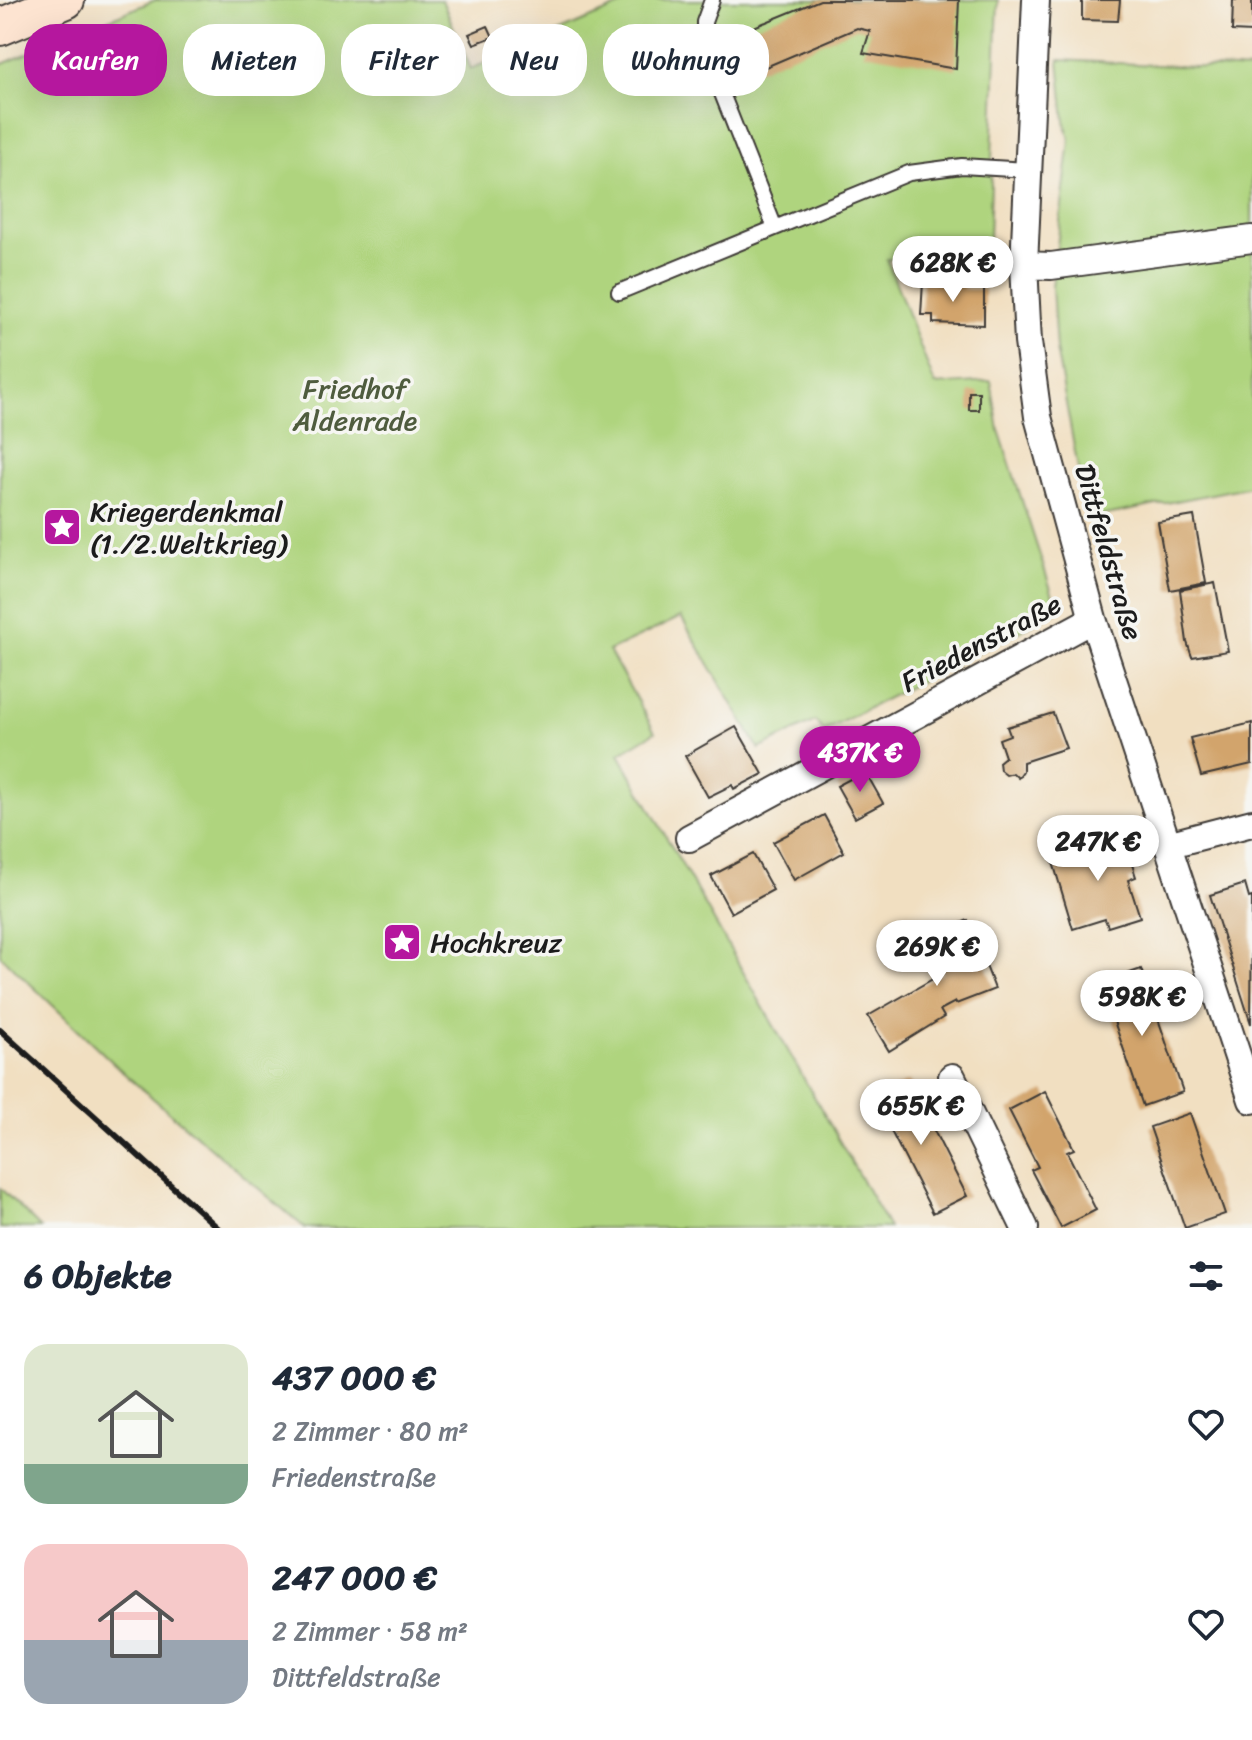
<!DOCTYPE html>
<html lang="de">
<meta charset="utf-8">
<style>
:root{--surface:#fff;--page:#f2f2f3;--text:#1f2937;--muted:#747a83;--accent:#b5179e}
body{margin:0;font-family:Sriracha,sans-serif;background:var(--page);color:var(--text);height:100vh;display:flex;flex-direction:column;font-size:30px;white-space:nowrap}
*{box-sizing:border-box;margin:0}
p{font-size:26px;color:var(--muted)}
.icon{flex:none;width:44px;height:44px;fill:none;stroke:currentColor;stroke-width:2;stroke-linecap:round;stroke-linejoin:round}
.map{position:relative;height:1228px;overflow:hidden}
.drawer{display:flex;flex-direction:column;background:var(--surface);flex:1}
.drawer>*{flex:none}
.guide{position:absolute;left:24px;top:24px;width:800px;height:72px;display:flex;gap:16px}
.price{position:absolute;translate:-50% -68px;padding:0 18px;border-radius:28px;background:#fff;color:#222;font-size:26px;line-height:52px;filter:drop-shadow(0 2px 4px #0008)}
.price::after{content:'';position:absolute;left:50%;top:48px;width:24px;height:18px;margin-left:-12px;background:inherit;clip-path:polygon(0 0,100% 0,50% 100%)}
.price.on{background:var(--accent);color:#fff}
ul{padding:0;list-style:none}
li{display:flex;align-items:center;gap:24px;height:200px;padding:0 24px}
li span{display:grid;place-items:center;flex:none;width:224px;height:160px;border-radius:24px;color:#555}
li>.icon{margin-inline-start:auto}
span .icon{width:96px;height:96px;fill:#fffc;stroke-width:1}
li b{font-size:34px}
h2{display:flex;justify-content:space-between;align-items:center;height:96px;padding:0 24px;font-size:34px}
.pill{padding:0 28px;border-radius:32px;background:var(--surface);box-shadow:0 8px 32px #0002;font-size:28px;line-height:72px}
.pill.on{background:var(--accent);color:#fff}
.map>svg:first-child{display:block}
.green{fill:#afd47e;stroke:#66784d;stroke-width:2}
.building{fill:#d2a46c}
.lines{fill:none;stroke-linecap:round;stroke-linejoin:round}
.service-casing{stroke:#3c3935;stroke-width:18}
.minor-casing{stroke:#3c3935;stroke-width:30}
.secondary-casing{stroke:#3c3935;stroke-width:40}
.service{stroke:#fff;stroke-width:14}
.minor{stroke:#fff;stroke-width:26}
.secondary{stroke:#fde4d1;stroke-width:36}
.rail{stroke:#1c1c1c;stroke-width:6}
.labels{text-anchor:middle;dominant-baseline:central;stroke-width:7;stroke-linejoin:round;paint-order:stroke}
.park-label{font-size:28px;fill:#4f5c3e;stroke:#f6f6f2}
.poi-label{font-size:28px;fill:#1c1c1c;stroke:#f6f6f2;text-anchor:start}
.street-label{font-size:28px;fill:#1c1c1c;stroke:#f6f6f2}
</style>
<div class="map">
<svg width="1252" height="1228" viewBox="0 0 1252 1228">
<rect width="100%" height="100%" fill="#f6f6f2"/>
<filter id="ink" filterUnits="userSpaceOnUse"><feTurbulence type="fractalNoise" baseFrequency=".0125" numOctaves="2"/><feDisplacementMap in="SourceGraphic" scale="16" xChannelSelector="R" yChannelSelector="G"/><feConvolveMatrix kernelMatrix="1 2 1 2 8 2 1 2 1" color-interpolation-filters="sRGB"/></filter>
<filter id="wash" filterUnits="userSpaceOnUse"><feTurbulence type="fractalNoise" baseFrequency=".006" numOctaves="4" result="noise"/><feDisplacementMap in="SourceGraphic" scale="32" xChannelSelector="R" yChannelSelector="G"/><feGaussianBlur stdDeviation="1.8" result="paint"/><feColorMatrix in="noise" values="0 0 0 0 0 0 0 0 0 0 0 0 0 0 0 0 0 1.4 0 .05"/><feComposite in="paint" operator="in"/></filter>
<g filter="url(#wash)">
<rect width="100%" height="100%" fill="#f1dfc1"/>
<path class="green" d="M155,0H442L471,69L634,0H998L988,264L887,259L935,385L991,381L999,430L1058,611L824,731L815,721L759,749L681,617L609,651L655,732L619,754L889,1228H305L128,1077L0,955V65Z
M1059,60L1252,70V486L1091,518L1079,474L1056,349L1052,287L1070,140L1065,121Z
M0,1188L41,1228H0Z"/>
<g id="blocks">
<path class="building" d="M820,0H959L956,69L863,53L870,31L857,28L733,81L717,42Z
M1082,0H1120L1118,21L1082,20Z
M1233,0H1252V32L1232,31Z
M488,26L493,37L474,44L469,34Z
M923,282L964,284L963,289H984V325L933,323V315H921Z
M969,392H979V410H969Z
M1194,516L1206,583L1170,590L1158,522Z
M1215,583L1228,651L1192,657L1187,642L1180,590Z
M1053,713L1066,748L1023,762V771L1018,778L1013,773L1006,775L1000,770L999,762L1005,757L999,739L1010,735L1007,727Z
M1252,723V764L1201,776L1190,738Z
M736,727L763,774L734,789L732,785L708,797L685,756Z
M865,771L883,803L855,818L837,786Z
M824,815L844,852L794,880L773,842Z
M1122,833L1136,877L1128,880L1140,917L1108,927L1105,919L1073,929L1052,859L1071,853L1070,849Z
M753,854L773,890L731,913L711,876Z
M1245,884L1249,898L1252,897L1251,1024L1210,895Z
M968,920L995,989L956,1004L955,1002L940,1010L944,1017L889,1051L868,1016L943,973L929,936Z
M1141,969L1183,1092L1143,1106L1101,983Z
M909,1081L967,1196L933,1213L874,1098Z
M1045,1091L1074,1149L1067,1152L1096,1210L1061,1228L1031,1170L1038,1167L1009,1110Z
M1190,1113L1225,1214L1185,1228L1150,1127Z"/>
</g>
</g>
<g filter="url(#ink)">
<use href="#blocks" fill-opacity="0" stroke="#3c3935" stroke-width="2"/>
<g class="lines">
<defs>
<path id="service" d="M712,0L704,22V48L775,228
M619,292L909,173L962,166L1028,170"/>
<path id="minor" d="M1036,0L1024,265L1028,342L1038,417L1093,619L1252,1100
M1024,265L1051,266L1252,239
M689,838L1093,619
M1167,845L1252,823
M952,1077L1025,1228"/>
<path id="secondary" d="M0,27L66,0"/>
</defs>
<use href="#service" class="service-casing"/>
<use href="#minor" class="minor-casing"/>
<use href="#secondary" class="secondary-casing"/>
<use href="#service" class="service"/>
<use href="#minor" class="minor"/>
<use href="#secondary" class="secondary"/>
<path class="rail" d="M0,1030L218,1228"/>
</g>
</g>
<defs>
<symbol id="sight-square" viewBox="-11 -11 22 22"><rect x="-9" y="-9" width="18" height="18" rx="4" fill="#b5179e" stroke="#f6f6f2"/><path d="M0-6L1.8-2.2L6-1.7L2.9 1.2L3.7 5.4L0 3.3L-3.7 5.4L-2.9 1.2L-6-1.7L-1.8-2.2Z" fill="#fff"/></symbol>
</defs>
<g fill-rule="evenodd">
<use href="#sight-square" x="40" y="505" width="44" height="44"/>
<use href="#sight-square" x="380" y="920" width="44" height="44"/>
</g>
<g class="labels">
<g class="park-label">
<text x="355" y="388">Friedhof<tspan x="355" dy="32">Aldenrade</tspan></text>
</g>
<g class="poi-label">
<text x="90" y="511">Kriegerdenkmal<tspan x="90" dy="32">(1./2.Weltkrieg)</tspan></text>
<text x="430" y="942">Hochkreuz</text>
</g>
<g class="street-label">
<text transform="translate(1109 552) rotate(74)">Dittfeldstraße</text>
<text transform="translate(981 643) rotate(-28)">Friedenstraße</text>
</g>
</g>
</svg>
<b class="price" style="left:953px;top:304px">628K €</b>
<b class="price on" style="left:860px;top:794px">437K €</b>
<b class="price" style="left:1098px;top:883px">247K €</b>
<b class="price" style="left:937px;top:988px">269K €</b>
<b class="price" style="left:1142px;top:1038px">598K €</b>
<b class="price" style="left:921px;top:1147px">655K €</b>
<div class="guide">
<a class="pill on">Kaufen</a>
<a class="pill">Mieten</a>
<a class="pill">Filter</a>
<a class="pill">Neu</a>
<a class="pill">Wohnung</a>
</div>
</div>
<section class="drawer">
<h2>6 Objekte<svg class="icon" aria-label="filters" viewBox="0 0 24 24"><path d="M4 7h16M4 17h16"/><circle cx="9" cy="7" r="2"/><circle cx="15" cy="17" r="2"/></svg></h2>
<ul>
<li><span style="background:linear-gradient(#dfe7d0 75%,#7fa58c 0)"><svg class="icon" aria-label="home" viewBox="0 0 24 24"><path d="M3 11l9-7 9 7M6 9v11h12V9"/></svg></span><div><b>437 000 €</b><p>2 Zimmer · 80 m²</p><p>Friedenstraße</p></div><svg class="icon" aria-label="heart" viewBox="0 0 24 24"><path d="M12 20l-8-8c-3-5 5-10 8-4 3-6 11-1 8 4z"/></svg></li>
<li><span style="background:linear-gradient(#f6c9c9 60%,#9aa5b1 0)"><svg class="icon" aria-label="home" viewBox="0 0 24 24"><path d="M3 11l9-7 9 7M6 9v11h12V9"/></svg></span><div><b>247 000 €</b><p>2 Zimmer · 58 m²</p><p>Dittfeldstraße</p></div><svg class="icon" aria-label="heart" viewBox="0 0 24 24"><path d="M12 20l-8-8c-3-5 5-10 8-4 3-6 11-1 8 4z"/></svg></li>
</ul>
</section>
